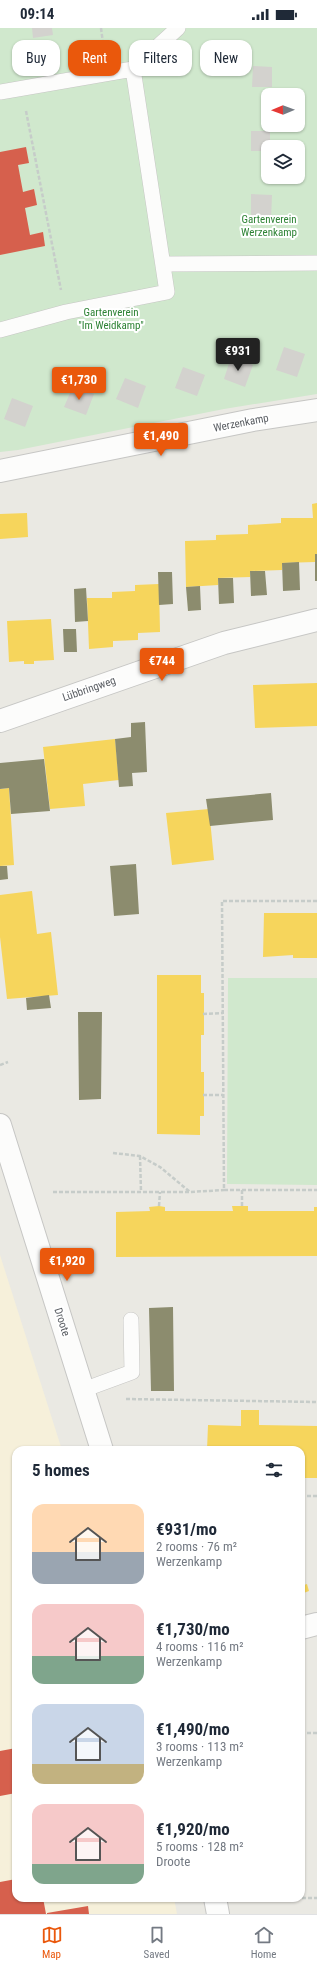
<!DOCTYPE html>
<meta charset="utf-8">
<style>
:root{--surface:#fff;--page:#f6f6f7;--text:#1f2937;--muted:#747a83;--line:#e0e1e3;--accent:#ea580c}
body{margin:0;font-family:"Roboto Condensed",sans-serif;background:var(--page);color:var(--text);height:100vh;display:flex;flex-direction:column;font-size:15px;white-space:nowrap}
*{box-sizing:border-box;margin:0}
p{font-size:13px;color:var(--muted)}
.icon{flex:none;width:22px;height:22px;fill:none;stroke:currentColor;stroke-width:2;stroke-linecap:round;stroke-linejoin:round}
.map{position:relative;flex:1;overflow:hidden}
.drawer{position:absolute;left:12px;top:1418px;width:293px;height:456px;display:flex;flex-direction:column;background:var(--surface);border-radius:12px;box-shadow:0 1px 3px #0004}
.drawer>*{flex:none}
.guide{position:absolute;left:12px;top:12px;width:293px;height:36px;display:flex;gap:8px}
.needle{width:26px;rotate:269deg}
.fabs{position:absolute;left:261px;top:60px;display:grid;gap:8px}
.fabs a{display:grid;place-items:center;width:44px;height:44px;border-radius:8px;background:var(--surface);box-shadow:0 1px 3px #0004;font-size:20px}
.price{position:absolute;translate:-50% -34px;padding:0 9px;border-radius:4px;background:var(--accent);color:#fff;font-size:13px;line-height:26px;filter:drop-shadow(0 1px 2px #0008)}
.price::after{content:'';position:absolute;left:50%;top:24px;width:12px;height:9px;margin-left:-6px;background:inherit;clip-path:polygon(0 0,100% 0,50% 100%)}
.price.on{background:#222;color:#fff}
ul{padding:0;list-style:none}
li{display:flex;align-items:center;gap:12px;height:100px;padding:0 20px}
li span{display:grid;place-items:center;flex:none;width:112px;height:80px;border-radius:12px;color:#555}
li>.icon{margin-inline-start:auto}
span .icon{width:48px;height:48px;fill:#fffc;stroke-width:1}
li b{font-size:17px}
h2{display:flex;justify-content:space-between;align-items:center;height:48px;padding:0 20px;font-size:17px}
.pill{padding:0 14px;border-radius:12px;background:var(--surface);box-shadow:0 1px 3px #0004;font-size:14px;line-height:36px}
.pill.on{background:var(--accent);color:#fff}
.status{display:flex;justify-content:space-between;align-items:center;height:28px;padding:0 20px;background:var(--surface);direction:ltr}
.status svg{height:11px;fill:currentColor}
.dock{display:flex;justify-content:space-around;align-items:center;height:56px;border-top:1px solid var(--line);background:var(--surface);font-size:11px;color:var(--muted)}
.dock a{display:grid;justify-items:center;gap:2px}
.dock .on{color:var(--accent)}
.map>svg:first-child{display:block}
.commercial{fill:#f6f0da}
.green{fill:#d0e8cd;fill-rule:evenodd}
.homes{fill:#f6d55c}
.shops{fill:#d6604d}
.industry{fill:#8c8c6e}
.building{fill:#d3d2ce}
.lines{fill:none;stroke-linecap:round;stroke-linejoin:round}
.service-casing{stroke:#c6c6c4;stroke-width:16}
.minor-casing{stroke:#c6c6c4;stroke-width:24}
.tertiary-casing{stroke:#c6c6c4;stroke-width:24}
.path{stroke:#c6ccc9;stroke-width:2.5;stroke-dasharray:4 2;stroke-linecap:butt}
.service{stroke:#fcfcfb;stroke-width:15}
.minor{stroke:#fcfcfb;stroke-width:22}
.tertiary{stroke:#fcfcfb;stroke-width:22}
.labels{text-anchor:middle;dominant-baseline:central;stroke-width:4;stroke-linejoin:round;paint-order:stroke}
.park-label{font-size:11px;fill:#2e8335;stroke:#fff}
.street-label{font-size:11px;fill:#595d62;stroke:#fff}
</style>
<div class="status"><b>09:14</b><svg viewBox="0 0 49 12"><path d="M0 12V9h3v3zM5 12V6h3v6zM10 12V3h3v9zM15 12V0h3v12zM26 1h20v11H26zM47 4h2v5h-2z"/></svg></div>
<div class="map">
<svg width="317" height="1886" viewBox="0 0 317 1886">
<rect width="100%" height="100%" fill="#eae9e3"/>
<path class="commercial" d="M0,1227L62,1422H16V1870H174L177,1886H0Z"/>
<path class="green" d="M0,0H317V366L224,381L18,422L0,424ZM268,67H298V97H268ZM268,119H298V149H268Z
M228,950H317V1157L227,1156Z"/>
<path class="homes" d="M317,475V526H315V534L282,535V542L250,543V549L218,550V557L186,559L185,513L216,512V507L248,506V497L281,495V490H313L312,476Z
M27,485L28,509L0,511V486Z
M159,556L160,604L138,605V612L113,613V619L89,621L87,570H112V564L135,563V557Z
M51,591L54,632L34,633V636H24V633L9,634L7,593Z
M317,655V698L255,700L253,657Z
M115,711L119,752L83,756L85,778L50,781L43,719Z
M9,760L14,837L0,838V761Z
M209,781L214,832L172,837L166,785Z
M32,863L37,906L51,904L58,967L7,971L0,909V867Z
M264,885H317V930H293V927L263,929Z
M157,947H201V965H204V1007H201V1044H204V1088H200V1107L157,1106Z
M159,1178L165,1179V1183H233L232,1178H248V1183H314V1179H317V1228L116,1229V1184L150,1183L149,1179Z
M241,1382H259V1397L317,1398V1450H301V1422H207L208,1397L241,1398Z
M307,1556L309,1563L301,1566V1558Z"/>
<path class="shops" d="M26,119L29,135L18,137L23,164L34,161L37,177L25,180L30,207L43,204L45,218L0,227V124Z
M16,1720V1765L0,1768V1723Z
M16,1851V1870H43L46,1886H0V1854Z
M88,1878L89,1886H47V1885Z"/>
<path class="industry" d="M315,526H317V553H315Z
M299,534L300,562L283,563L282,535Z
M250,543H265L267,567L251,568Z
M158,544H172L173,576L159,577Z
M218,550H233L234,575L219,576Z
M200,558L201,582L188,583L186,559Z
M86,560L88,593L75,594L74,561Z
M63,601H76L77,624H64Z
M145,694L147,744L132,745L133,758L119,759L115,711L131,709V695Z
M44,731L50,783L11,786L9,760L0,761V735Z
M271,765L273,792L210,798L206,771Z
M136,836L139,886L114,888L110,838Z
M0,838H7L8,851L0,852Z
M49,967L51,980L27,982L26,970Z
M78,984H102L101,1071L79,1072Z
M173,1279L174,1363H151L149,1280Z"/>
<path class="building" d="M32,0H52L53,7L33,10Z
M253,38L272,39V59H252Z
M251,103H270V119H268V123H251Z
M251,166L272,167L271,192H251Z
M284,319L305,326L297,349L276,342Z
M231,329L253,337L245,359L224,351Z
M183,339L205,347L197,368L175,360Z
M125,350L146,358L138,380L116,371Z
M73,358L94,366L86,387L64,379Z
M12,370L33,378L25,399L4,391Z"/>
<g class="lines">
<defs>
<path id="service" d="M0,64L133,41L178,0
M163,236L317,235
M0,302L66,284L167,264L133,41
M83,1362L132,1344L131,1292"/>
<path id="minor" d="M0,443L253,392L317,382
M0,693L224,615L317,592"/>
<path id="tertiary" d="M0,1097L102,1422
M301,1600L317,1596
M215,1870L218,1886"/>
</defs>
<use href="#service" class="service-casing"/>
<use href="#minor" class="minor-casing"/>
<use href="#tertiary" class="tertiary-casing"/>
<path class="path" d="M101,0L104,23
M26,83L61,262
M317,873H222L224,1162H317
M203,986L223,985
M0,1037L8,1034
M203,1067H223
M113,1125L140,1128L160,1139L190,1164L224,1162
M140,1128L141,1164
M242,1162V1178
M53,1164H190
M159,1178L160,1164
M126,1371L317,1374
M301,1468H317
M301,1705H317
M284,1870H317"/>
<use href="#service" class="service"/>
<use href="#minor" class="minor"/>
<use href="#tertiary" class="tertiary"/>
</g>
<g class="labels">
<g class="park-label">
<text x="269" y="191">Gartenverein<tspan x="269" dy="13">Werzenkamp</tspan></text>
<text x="111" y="284">Gartenverein<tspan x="111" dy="13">"Im Weidkamp"</tspan></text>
</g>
<g class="street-label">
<text transform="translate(241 395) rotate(-11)">Werzenkamp</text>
<text transform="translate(89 661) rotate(-19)">Lübbringweg</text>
<text transform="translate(62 1294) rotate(72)">Droote</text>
</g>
</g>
</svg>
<div class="fabs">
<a><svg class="needle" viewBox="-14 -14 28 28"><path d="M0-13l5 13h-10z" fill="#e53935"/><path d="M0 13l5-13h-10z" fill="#747a83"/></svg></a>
<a><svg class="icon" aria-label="layers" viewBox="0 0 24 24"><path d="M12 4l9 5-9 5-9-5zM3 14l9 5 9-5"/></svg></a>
</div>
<b class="price on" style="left:238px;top:344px">€931</b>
<b class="price" style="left:79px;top:373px">€1,730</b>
<b class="price" style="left:161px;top:429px">€1,490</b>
<b class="price" style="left:162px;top:654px">€744</b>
<b class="price" style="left:67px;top:1254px">€1,920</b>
<div class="guide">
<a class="pill">Buy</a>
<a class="pill on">Rent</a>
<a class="pill">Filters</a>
<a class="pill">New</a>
</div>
<section class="drawer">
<h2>5 homes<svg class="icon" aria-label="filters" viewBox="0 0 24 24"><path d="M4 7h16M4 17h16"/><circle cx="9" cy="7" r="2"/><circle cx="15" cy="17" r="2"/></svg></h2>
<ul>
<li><span style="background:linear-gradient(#ffd9b3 60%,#9aa5b1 0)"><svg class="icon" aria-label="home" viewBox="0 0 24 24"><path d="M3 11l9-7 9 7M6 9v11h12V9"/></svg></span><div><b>€931/mo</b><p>2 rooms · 76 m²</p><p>Werzenkamp</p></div></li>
<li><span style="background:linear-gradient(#f6c9c9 65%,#7fa58c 0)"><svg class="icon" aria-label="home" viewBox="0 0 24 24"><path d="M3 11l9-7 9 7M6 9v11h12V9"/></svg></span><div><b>€1,730/mo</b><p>4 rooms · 116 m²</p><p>Werzenkamp</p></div></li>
<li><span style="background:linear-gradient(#c9d6e8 75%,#c2b280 0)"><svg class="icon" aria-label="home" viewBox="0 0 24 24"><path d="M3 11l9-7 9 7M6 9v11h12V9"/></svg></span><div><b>€1,490/mo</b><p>3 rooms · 113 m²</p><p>Werzenkamp</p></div></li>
<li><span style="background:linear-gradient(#f6c9c9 75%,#7fa58c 0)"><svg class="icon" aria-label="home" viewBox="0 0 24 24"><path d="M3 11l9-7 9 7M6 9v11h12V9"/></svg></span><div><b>€1,920/mo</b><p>5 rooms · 128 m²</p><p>Droote</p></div></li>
</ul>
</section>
</div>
<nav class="dock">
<a class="on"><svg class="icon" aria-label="map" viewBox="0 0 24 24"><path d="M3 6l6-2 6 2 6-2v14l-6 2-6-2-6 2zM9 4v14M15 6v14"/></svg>Map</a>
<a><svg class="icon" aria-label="saved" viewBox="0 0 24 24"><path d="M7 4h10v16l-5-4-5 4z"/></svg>Saved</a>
<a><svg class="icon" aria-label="home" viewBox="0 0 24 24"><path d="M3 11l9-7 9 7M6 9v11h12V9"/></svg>Home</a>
</nav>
